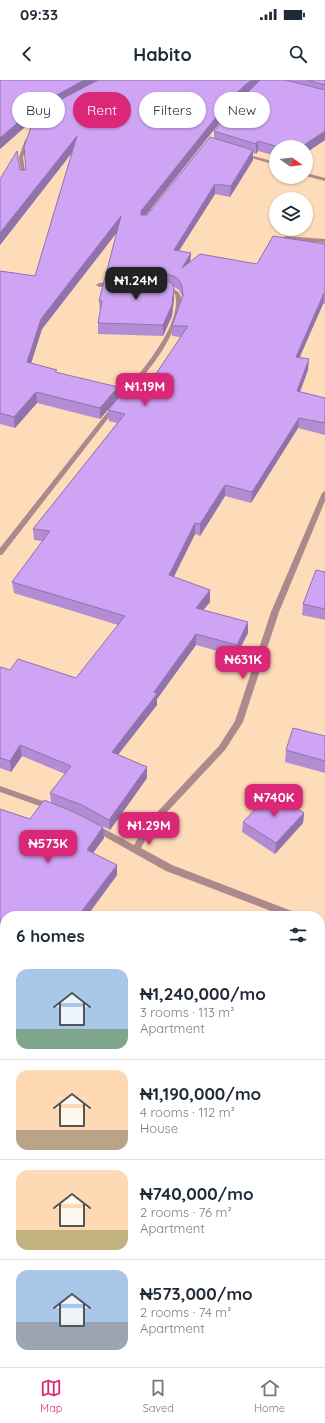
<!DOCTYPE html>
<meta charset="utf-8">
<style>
:root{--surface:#fff;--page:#f6f6f7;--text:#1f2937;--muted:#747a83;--line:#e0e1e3;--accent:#db2777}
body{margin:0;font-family:Quicksand,sans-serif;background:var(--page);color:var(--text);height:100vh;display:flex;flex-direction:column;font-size:15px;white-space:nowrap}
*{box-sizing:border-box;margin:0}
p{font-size:13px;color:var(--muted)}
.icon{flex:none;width:22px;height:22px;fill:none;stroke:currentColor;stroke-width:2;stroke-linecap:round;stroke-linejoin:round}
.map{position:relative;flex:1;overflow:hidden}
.side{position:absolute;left:0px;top:831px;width:325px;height:456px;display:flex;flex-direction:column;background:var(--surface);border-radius:16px 16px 0 0;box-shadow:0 1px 3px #0004}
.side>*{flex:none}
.guide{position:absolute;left:12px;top:12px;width:301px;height:36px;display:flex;gap:8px}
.needle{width:26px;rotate:104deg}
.fabs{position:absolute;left:269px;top:60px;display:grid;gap:8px}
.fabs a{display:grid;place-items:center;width:44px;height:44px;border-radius:50%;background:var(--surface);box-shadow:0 1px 3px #0004;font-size:20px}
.price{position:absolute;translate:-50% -34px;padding:0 9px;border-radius:8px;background:var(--accent);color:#fff;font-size:13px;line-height:26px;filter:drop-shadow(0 1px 2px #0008)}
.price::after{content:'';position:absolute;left:50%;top:24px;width:12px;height:9px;margin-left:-6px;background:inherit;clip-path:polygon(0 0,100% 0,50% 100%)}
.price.current{background:#222;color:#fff}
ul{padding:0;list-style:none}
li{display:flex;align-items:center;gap:12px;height:100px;padding:0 16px}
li+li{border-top:1px solid var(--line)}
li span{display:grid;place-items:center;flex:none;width:112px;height:80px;border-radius:12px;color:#555}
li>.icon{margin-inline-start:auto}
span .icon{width:48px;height:48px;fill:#fffc;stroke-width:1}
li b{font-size:17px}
h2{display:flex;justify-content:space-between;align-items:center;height:48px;padding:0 16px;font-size:17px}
.tag{padding:0 14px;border-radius:18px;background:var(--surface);box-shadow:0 1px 3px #0004;font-size:14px;line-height:36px}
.tag.current{background:var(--accent);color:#fff}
.status{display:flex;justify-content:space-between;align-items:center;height:28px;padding:0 20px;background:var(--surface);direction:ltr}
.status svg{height:11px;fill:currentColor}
header{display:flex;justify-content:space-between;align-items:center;height:52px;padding:0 16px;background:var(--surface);font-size:18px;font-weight:700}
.dock{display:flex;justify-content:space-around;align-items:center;height:56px;border-top:1px solid var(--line);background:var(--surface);font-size:11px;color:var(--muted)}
.dock a{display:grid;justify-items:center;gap:2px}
.dock .current{color:var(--accent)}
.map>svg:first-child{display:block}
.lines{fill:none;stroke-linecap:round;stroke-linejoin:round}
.service{fill:#ad898e;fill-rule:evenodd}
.minor{fill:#ad898e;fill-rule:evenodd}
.wall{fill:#b28dd3;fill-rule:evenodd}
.shaded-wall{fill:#9173ac}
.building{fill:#cfa4f5;stroke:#9173ac}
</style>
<div class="status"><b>09:33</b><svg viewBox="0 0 49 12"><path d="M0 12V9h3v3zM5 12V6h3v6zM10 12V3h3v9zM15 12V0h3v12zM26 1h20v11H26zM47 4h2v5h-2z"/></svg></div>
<header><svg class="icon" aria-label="back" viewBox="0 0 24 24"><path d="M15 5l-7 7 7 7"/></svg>Habito<svg class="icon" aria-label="search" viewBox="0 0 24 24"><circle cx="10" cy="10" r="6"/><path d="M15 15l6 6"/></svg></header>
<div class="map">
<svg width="325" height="1287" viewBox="0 0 325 1287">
<rect width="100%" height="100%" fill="#fedcba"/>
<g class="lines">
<path class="service" d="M27,59L29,60L23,77L26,99L24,100L22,99L19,77L25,60Z"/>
<path class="minor" d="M241,73L276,82V85L241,75Z
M306,93L325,98V101L306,96Z
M286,156L325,159V163L284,159V157Z
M114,202L116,203V205L99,207L96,205L99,203Z
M164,206C168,206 171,208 175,210C184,214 181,224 179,232C171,266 147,292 125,318H121V316C139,294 183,245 175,214L164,208Z
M115,324L117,325V327L2,475H0V468L113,325Z
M325,411V421L279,532L243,642L225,670L153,747L141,768L172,785L297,833L299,836H284L166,791L91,749L90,747L91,745L94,744L97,745L134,765L147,743L219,666L235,641L271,532L322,413Z
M0,706L54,725L55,727L54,729L51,730L0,712Z
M320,842L325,844V852L320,850Z
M0,909L5,911V919L0,917Z
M320,1056L325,1057V1067L320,1066Z"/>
</g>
<path class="wall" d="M0,0H325V60L306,67H276V76L258,71L256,74L253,73V80L230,117L215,114L179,171L191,173L190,181L257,184L325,164V224H323L299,278L308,290L300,312L325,318V355L298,348L251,423L225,416L200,456L195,454L174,497L210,510V522L203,530L248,542V553L236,576L196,565L157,619V625L118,675L147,698L110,750L80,735L103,747L104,758L93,773L117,795L87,836H5V885L0,882V729L30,739L51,723L50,713L65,694L22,676L11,692L0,688V587L10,590L76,598L118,545L14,513L12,502L42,461L34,460L33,449L117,343L109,341L108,330L143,313L181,257L172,256V246L182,216L179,210L173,206L174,208V219L172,236L163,256L98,254V243L100,232L99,221L107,197V190L117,152L42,249L31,283L57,293L118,318L100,339L37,323L15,348L0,344V191L35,196L72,73L0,165V99L20,90H26L24,67L44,30L0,69ZM245,15L214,51V58L147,135H146L233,26Z
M325,492V540L302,535L303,524Z
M325,656V693L285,682L286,670Z
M304,733L303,743L275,774L242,752L243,742Z
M320,861L325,863V1015L320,1013Z
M320,1066L325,1068V1124L320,1122Z
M320,1195L325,1197V1259L320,1257Z"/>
<path class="shaded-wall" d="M84,0H111L48,27L0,69V58L51,14Z
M251,0H261L233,26L141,141V131L233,16Z
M325,51V60L306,73V67H301Z
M77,56V66L0,165V153Z
M258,61V71L256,74V64Z
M253,70V80L230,117L231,106Z
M215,104V114L173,180L174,170Z
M121,136L122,146L42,249L28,293L27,282L41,239Z
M191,173L190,183L182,188Z
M174,208V219L172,236L163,256V245Z
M324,213L323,224L295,288L296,277Z
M309,279L308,290L296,322L297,311Z
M118,307V318L100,339V328Z
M36,312L37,323L15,348L14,337Z
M299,338L298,348L251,423L252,412Z
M225,405V416L200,456V444Z
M195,443V454L169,506V495Z
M210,510V522L196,539V528Z
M248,542V553L236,576L237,565Z
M196,554V565L157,619V625L112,682V672Z
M20,665L22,676L11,692L10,681Z
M147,687V698L110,750L109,740Z
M304,733L303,743L275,774L276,763Z
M103,747L104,758L88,780L87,770Z
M117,785V795L87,836H78Z
M57,831V836H53Z
M5,1142V1154L0,1162V1150Z"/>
<path class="building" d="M0,0H84L48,20L51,14L0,58Z
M99,0H251L233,16L141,131V135H147L210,57L253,70L231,106L215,104L174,170L191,173L182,188L200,174L257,184L273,156L325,164V214L324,213L296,277L309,279L297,311L325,318V343L299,338L252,412L225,405L200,444L195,443L169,495L210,510L196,528L248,542L237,565L196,554L154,612L157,614L112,672L147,687L109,740L82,725L50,713L71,686L20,665L10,681L0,678V587L10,590L18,579L76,598L125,536L12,502L50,451L33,449L125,334L108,330L126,309L143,313L188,246H172L183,215L182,206L179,200L174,196L149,190H107L121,136L41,239L27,282L57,290L55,292L118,307L100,328L36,312L14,337L0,333V191L35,196L77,56L0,153V99L17,71L20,90H26L24,67L31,47L45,28L94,2Z
M260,0H285L325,10V51L301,67H279L258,61L256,64L214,51L240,20Z
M307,0H325V5Z
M138,196L159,198L172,203L174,208L172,225L163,245L98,243L102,221H99L105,197Z
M316,490L325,492V529L303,524Z
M293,648L325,656V681L286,670Z
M272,712L304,733L276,763L243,742Z
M44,720L74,732L103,747L87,770L117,785L78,836H65L57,831L53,836H5V876L0,873V729L30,739Z
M320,861L325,863V1003L320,1001Z
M0,947L5,950V1142L0,1150Z
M320,1066L325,1068V1115L320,1113Z
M320,1195L325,1197V1251L320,1249Z
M139,1282H181L194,1287H137Z"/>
</svg>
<div class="fabs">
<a><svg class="needle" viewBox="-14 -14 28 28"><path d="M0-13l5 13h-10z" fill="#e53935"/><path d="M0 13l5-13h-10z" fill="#747a83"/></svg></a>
<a><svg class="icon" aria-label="layers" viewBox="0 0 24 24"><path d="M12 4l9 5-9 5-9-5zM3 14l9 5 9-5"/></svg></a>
</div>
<b class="price current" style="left:136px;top:221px">₦1.24M</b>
<b class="price" style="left:145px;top:327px">₦1.19M</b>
<b class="price" style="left:243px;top:600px">₦631K</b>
<b class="price" style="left:274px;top:738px">₦740K</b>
<b class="price" style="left:149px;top:766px">₦1.29M</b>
<b class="price" style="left:48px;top:784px">₦573K</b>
<div class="guide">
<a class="tag">Buy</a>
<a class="tag current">Rent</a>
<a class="tag">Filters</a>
<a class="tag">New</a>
</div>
<section class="side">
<h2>6 homes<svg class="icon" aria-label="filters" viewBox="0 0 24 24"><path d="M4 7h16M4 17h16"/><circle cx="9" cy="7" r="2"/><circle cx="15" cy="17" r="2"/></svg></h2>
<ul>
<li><span style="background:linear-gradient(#a9c7e8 75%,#7fa58c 0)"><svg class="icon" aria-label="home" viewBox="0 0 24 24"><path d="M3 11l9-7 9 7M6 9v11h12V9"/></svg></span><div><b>₦1,240,000/mo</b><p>3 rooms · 113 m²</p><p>Apartment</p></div></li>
<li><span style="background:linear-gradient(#ffd9b3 75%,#b9a48a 0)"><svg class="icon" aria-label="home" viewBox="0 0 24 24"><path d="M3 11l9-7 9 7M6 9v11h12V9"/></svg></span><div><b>₦1,190,000/mo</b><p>4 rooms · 112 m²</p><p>House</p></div></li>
<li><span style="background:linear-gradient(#ffd9b3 75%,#c2b280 0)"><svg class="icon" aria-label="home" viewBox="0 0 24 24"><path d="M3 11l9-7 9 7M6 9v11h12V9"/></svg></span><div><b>₦740,000/mo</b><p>2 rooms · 76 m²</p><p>Apartment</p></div></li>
<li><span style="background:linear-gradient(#a9c7e8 65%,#9aa5b1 0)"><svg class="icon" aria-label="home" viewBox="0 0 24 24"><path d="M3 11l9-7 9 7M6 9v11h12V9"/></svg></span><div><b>₦573,000/mo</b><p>2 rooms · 74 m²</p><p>Apartment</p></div></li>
</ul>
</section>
</div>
<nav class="dock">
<a class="current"><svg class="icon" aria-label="map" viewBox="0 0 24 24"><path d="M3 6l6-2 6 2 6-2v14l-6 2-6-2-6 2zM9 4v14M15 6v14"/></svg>Map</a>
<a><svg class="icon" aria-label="saved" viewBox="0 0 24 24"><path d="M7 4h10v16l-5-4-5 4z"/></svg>Saved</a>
<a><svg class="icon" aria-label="home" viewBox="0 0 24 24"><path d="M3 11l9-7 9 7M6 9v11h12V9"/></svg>Home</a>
</nav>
